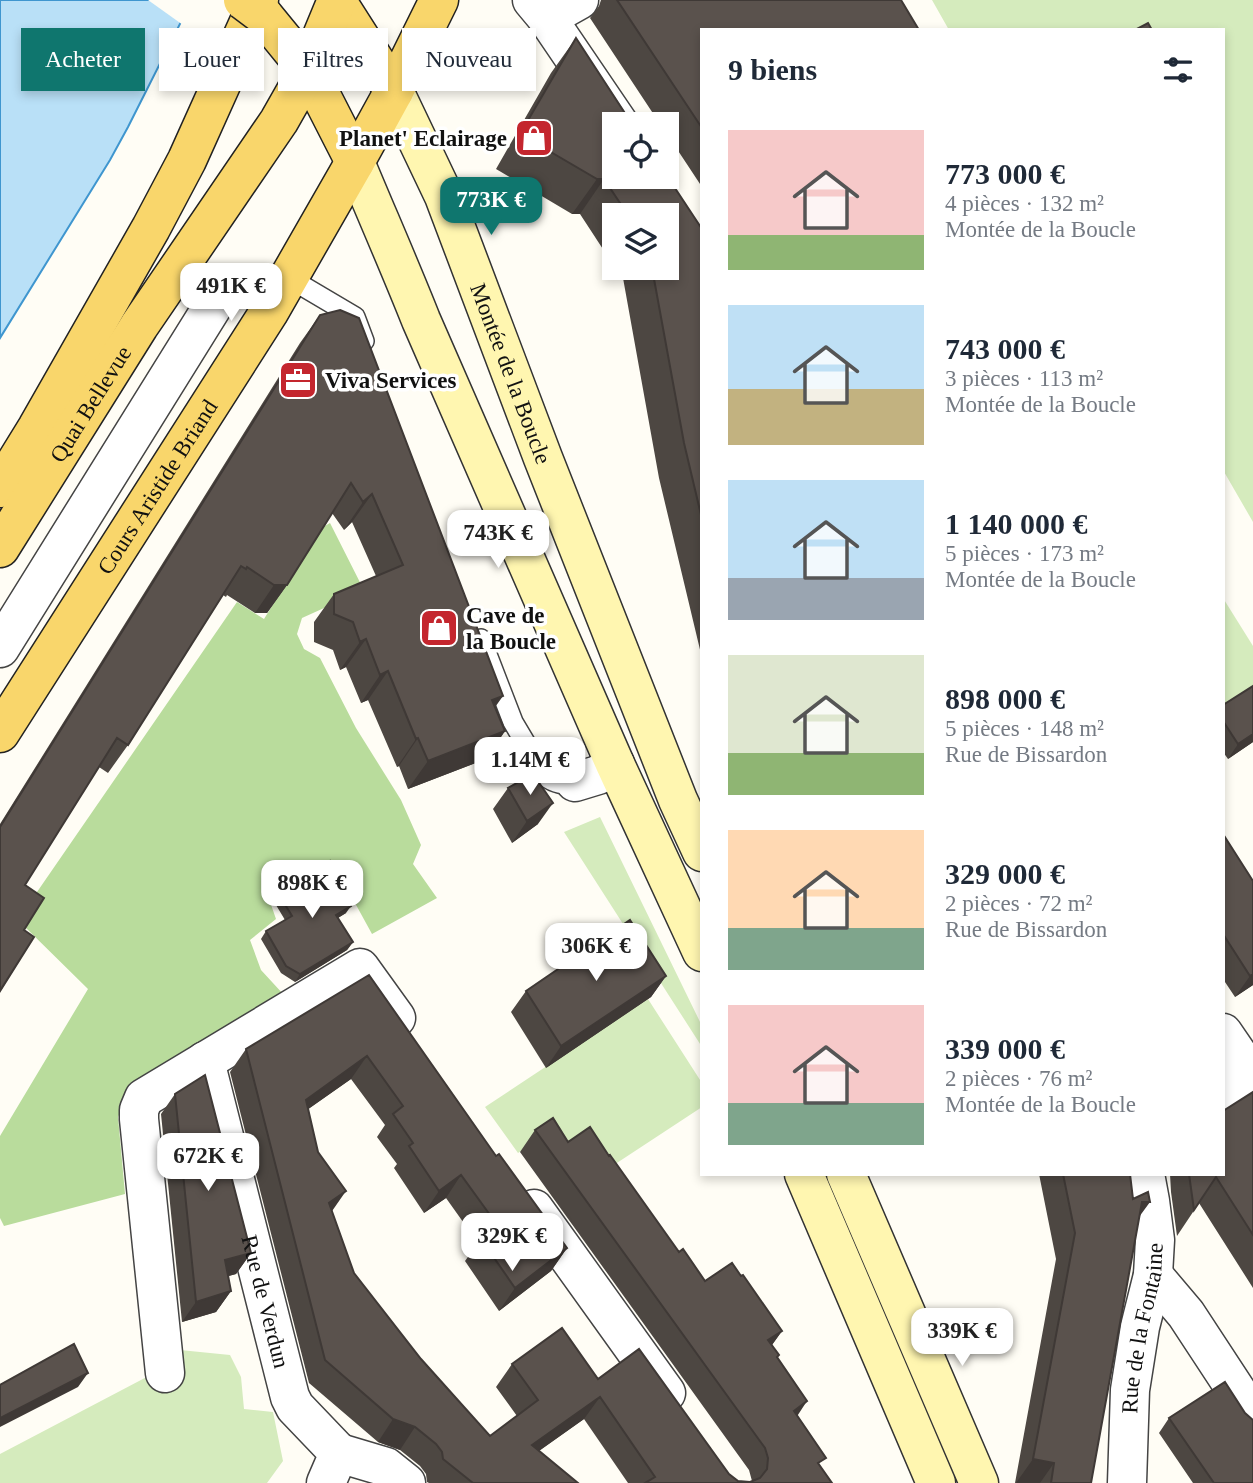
<!DOCTYPE html>
<html lang="fr">
<meta charset="utf-8">
<style>
:root{--surface:#fff;--page:#f6f6f7;--text:#1f2937;--muted:#747a83;--accent:#0f766e}
body{margin:0;font-family:Georgia,serif;background:var(--page);color:var(--text);height:100vh;display:flex;flex-direction:column;font-size:26px;white-space:nowrap}
*{box-sizing:border-box;margin:0}
p{font-size:23px;color:var(--muted)}
.icon{flex:none;width:38px;height:38px;fill:none;stroke:currentColor;stroke-width:2;stroke-linecap:round;stroke-linejoin:round}
.map{position:relative;flex:1;overflow:hidden}
.drawer{position:absolute;left:700px;top:28px;width:525px;height:1148px;display:flex;flex-direction:column;background:var(--surface);border-radius:0px;box-shadow:0 4px 10px #0003}
.drawer>*{flex:none}
.banner{position:absolute;left:21px;top:28px;width:574px;height:63px;display:flex;gap:14px}
.tools{position:absolute;left:602px;top:112px;display:grid;gap:14px}
.tools a{display:grid;place-items:center;width:77px;height:77px;border-radius:0px;background:var(--surface);box-shadow:0 4px 10px #0003;font-size:35px}
.price{position:absolute;translate:-50% -60px;padding:0 16px;border-radius:14px;background:#fff;color:#222;font-size:23px;line-height:46px;filter:drop-shadow(0 2px 4px #0008)}
.price::after{content:'';position:absolute;left:50%;top:42px;width:21px;height:16px;margin-left:-10px;background:inherit;clip-path:polygon(0 0,100% 0,50% 100%)}
.price.on{background:var(--accent);color:#fff}
ul{padding:0;list-style:none}
li{display:flex;align-items:center;gap:21px;height:175px;padding:0 28px}
li span{display:grid;place-items:center;flex:none;width:196px;height:140px;border-radius:0px;color:#555}
li>.icon{margin-inline-start:auto}
span .icon{width:84px;height:84px;fill:#fffc;stroke-width:1}
li b{font-size:30px}
h2{display:flex;justify-content:space-between;align-items:center;height:84px;padding:0 28px;font-size:30px}
.tag{padding:0 24px;border-radius:0px;background:var(--surface);box-shadow:0 4px 10px #0003;font-size:24px;line-height:63px}
.tag.on{background:var(--accent);color:#fff}
.map>svg:first-child{display:block}
.green{fill:#d5ebbd}
.forest{fill:#b9dc9c}
.water{fill:#b9e0f7;stroke:#3f96cf;stroke-width:2}
.pier{fill:#fffdf5}
.lines{fill:none;stroke-linecap:round;stroke-linejoin:round}
.lane-casing{stroke:#444;stroke-width:22}
.street-casing{stroke:#444;stroke-width:41}
.secondary-casing{stroke:#333;stroke-width:41}
.primary-casing{stroke:#222;stroke-width:41}
.lane{stroke:#fff;stroke-width:19}
.street{stroke:#fff;stroke-width:38}
.secondary{stroke:#fff6b0;stroke-width:38}
.primary{stroke:#f9d66b;stroke-width:38}
.primary-bridge-casing{stroke:#222;stroke-width:41;stroke-linecap:butt}
.primary-bridge{stroke:#f9d66b;stroke-width:38}
.wall{fill:#4d4742}
.shaded-wall{fill:#3f3936}
.building{fill:#5a524d;stroke:#3f3936;stroke-width:2}
.labels{text-anchor:middle;dominant-baseline:central;stroke-width:7;stroke-linejoin:round;paint-order:stroke}
.poi-label{font-size:23px;font-weight:bold;fill:#111;stroke:#fff;text-anchor:start}
.street-label{font-size:23px;fill:#111;stroke:#fff}
</style>
<div class="map">
<svg width="1253" height="1483" viewBox="0 0 1253 1483">
<rect width="100%" height="100%" fill="#fffdf5"/>
<path class="green" d="M932,0H1253V522L1223,470V30H949Z
M1223,598L1253,646V694L1223,713Z
M600,817L702,1026V1047L564,832Z
M648,999L702,1083V1107L594,1178L537,1140L518,1153L485,1107Z
M180,1350L230,1355L241,1377L244,1409L273,1412L283,1461L267,1483H0V1454L160,1370Z"/>
<path class="forest" d="M313,517L323,527L330,523L379,620L355,594L302,618L297,634L304,649L320,658L356,728L401,800L421,845L413,864L437,898L372,934L355,903L328,860L268,896L276,919L250,940L261,970L284,995L129,1093L118,1117L125,1194L4,1226L0,1218V1136L88,989L24,926L17,921L237,602L264,619L304,554Z"/>
<path class="water" d="M0,0H192L128,127L110,160L0,338Z"/>
<path class="pier" d="M148,0H195L183,25Z"/>
<g class="lines">
<defs>
<path id="lane" d="M289,278L355,317L364,341
M481,639L513,722L545,776C555,784 563,785 575,782"/>
<g id="street">
<path d="M532,0L547,18L619,124"/>
<path d="M547,18L579,0"/>
<path d="M0,648L224,288"/>
<path d="M575,782L598,775L615,764"/>
<path d="M1223,1033L1253,1077"/>
<path id="s1" d="M205,1061L290,1397L295,1407L339,1453L326,1483"/>
<path d="M1223,1091L1250,1073"/>
<path d="M534,1209L666,1393"/>
<path d="M1153,1275L1186,1314L1253,1416"/>
<path d="M165,1373L139,1119V1110L144,1098L360,968L396,1018"/>
<path d="M339,1453L386,1467L406,1483"/>
<path id="s2" d="M1127,1483L1130,1390L1140,1327L1153,1275L1155,1240L1150,1201L1145,1174"/>
</g>
<g id="secondary">
<path id="s3" d="M394,91L444,196L543,458L678,800L702,852"/>
<path d="M355,162C377,215 400,267 421,320L615,764L702,952"/>
<path d="M804,1174L936,1483"/>
<path d="M846,1174L979,1483"/>
</g>
<g id="primary">
<path d="M336,0L394,91"/>
<path d="M263,15L308,70L355,162"/>
<path d="M0,488L37,428L151,228L187,160L259,0"/>
<path id="s4" d="M0,548L139,326L279,121L308,70L337,0"/>
<path id="s5" d="M0,733L269,312L355,162L394,91L439,0"/>
</g>
</defs>
<use href="#lane" class="lane-casing"/>
<use href="#street" class="street-casing"/>
<use href="#secondary" class="secondary-casing"/>
<use href="#primary" class="primary-casing"/>
<use href="#lane" class="lane"/>
<use href="#street" class="street"/>
<use href="#secondary" class="secondary"/>
<use href="#primary" class="primary"/>
<defs>
<path id="primary-bridge" d="M243,0L263,15"/>
</defs>
<use href="#primary-bridge" class="primary-bridge-casing"/>
<use href="#primary-bridge" class="primary-bridge"/>
</g>
<path class="wall" d="M601,0H901L702,30V187L667,134V124H660L590,18L599,6Z
M576,38L702,229V658L659,478L623,278L616,268H667V215H614V266L580,214H572L496,169L551,73Z
M320,315L505,731L486,759L408,789L399,766L397,767L368,700L361,703L346,667L340,670L333,650L314,642V622L334,594L376,576L352,522L344,530L332,513L287,585L267,613H255L227,595L226,597L223,595L128,745L108,773L99,767L25,885L24,930L34,937L0,992V824L300,343Z
M1253,686V742L1228,759L1223,752V705Z
M508,788L538,824L512,843L493,809Z
M1223,834L1253,881V985L1235,997L1223,979Z
M278,893L346,913L338,918L353,942L347,950L295,982L281,973L261,939L266,931L285,920L273,900Z
M369,975L496,1156L567,1248L551,1271L499,1311L465,1261L478,1243L446,1198L424,1213L394,1168L397,1164L377,1137L385,1125L351,1079L308,1109L332,1211L354,1273L421,1359L490,1436L517,1416L496,1387L512,1364L598,1379L738,1481L750,1482L752,1481L749,1470L520,1152L535,1130L609,1156L679,1252L705,1281L782,1331L772,1345L797,1416L820,1466L832,1483H628L584,1419L539,1451L578,1483H429L427,1482L426,1474L420,1466L400,1450L378,1442L309,1383L230,1072L246,1049Z
M666,976L651,997L546,1068L511,1012L526,991Z
M1253,1092V1288L1199,1203L1177,1236L1171,1192L1170,1174H1223Z
M175,1094L251,1253L236,1274L228,1276L231,1291L216,1312L182,1322L161,1114Z
M1039,1174H1130L1133,1199L1139,1217L1091,1483H1015L1056,1259Z
M1169,1418L1253,1483H1193L1159,1433Z"/>
<path class="shaded-wall" d="M597,179H604L580,214H572Z
M372,494L352,522L344,530L363,502Z
M274,585H287L267,613H255Z
M366,639L346,667L340,670L360,642Z
M388,671L368,700L361,703L380,675Z
M503,696L483,724L492,700Z
M505,731L486,759L408,789L428,761Z
M1253,734V742L1228,759L1238,744Z
M418,738L399,766L397,767L416,739Z
M553,803L538,824L512,843L527,821Z
M351,906L346,913L331,922L336,915Z
M353,942L347,950L295,982L300,974Z
M1253,974V985L1235,997L1250,976Z
M666,976L651,997L546,1068L561,1046Z
M367,1056L351,1079L290,1122L306,1100Z
M461,1175L446,1198L424,1213L439,1191Z
M346,1191L330,1214L329,1203Z
M1142,1202H1150L1131,1228Z
M567,1248L551,1271L499,1311L515,1288Z
M251,1253L236,1274L211,1281L225,1260Z
M231,1291L216,1312L182,1322L196,1302Z
M782,1331L766,1353L768,1340Z
M88,1373L78,1387L0,1427V1418Z
M600,1397L584,1419L516,1467L532,1445Z
M807,1401L792,1424L794,1411Z
M393,1419L415,1427L400,1450L378,1442Z
M1033,1459L1054,1463L1040,1483H1016Z"/>
<path class="building" d="M617,0H901L919,30H702V128Z
M1148,23L1152,30H1135Z
M576,38L632,124H614V177L667,176L702,229V519L684,443L652,268H667V215H628L604,179H597L520,134Z
M340,310L359,318L503,696L492,700L505,731L428,761L418,738L416,739L388,671L380,675L366,639L360,642L353,622L334,614V594L403,565L372,494L363,502L351,483L287,585H274L247,567L246,569L241,566L128,745L117,738L25,885L44,898L24,930L34,937L0,991V827L320,315Z
M1253,686V734L1238,744L1223,721V705Z
M533,774L553,803L527,821L508,788Z
M1223,834L1253,881V974L1250,976L1223,934Z
M330,861L351,906L336,915L353,942L300,974L286,966L266,931L292,916L278,893Z
M630,920L666,976L561,1046L526,991Z
M369,975L496,1156L499,1154L567,1248L515,1288L481,1239L498,1226L461,1175L439,1191L409,1146L413,1143L393,1114L403,1106L367,1056L306,1100L318,1152L346,1191L329,1203L354,1273L421,1359L490,1436L538,1400L512,1364L562,1328L598,1379L639,1349L729,1474L738,1481L750,1482L760,1478L767,1469L768,1458L765,1448L535,1130L553,1118L568,1142L590,1127L609,1156L610,1155L679,1252L683,1249L705,1281L732,1263L741,1276L743,1275L782,1331L768,1340L779,1355L777,1357L807,1401L794,1411L826,1458L818,1463L832,1483H645L655,1477L600,1397L532,1445L578,1483H473L443,1459L442,1452L436,1444L415,1427L393,1419L325,1360L246,1049Z
M205,1075L251,1253L225,1260L231,1291L196,1302L175,1094Z
M1253,1092V1235L1216,1177L1194,1210L1189,1174H1223V1111Z
M1063,1174H1130L1133,1199L1148,1192L1150,1202H1142L1091,1483H1051L1054,1463L1033,1459L1075,1233Z
M74,1344L88,1373L0,1418V1385Z
M1225,1382L1245,1413L1253,1420V1483H1214L1169,1418Z"/>
<defs>
<symbol id="shop-square" viewBox="-11 -11 22 22"><rect x="-9" y="-9" width="18" height="18" rx="4" fill="#c4262e" stroke="#fff"/><path d="M-5-2.5h2.3a2.7 3.5 0 0 1 5.4 0H5L5.5 6h-11ZM-1.5-2.5h3a1.5 2.3 0 0 0-3 0Z" fill="#fff"/></symbol>
<symbol id="office-square" viewBox="-11 -11 22 22"><rect x="-9" y="-9" width="18" height="18" rx="4" fill="#c4262e" stroke="#fff"/><path d="M-6-3h4V-5.5h4V-3h4V5H-6ZM-1-4.5V-3h2v-1.5ZM-6 0V1H6V0Z" fill="#fff"/></symbol>
</defs>
<g fill-rule="evenodd">
<use href="#shop-square" x="512" y="116" width="44" height="44"/>
<use href="#office-square" x="276" y="358" width="44" height="44"/>
<use href="#shop-square" x="417" y="606" width="44" height="44"/>
</g>
<g class="labels">
<g class="poi-label">
<text x="507" y="138" text-anchor="end">Planet' Eclairage</text>
<text x="325" y="380">Viva Services</text>
<text x="466" y="615">Cave de<tspan x="466" dy="26">la Boucle</tspan></text>
</g>
<g class="street-label">
<text stroke="none"><textPath href="#s3" startOffset="306">Montée de la Boucle</textPath></text>
<text stroke="none"><textPath href="#s4" startOffset="170">Quai Bellevue</textPath></text>
<text stroke="none"><textPath href="#s5" startOffset="292">Cours Aristide Briand</textPath></text>
<text stroke="none"><textPath href="#s1" startOffset="248">Rue de Verdun</textPath></text>
<text stroke="none"><textPath href="#s2" startOffset="156">Rue de la Fontaine</textPath></text>
</g>
</g>
</svg>
<div class="tools">
<a><svg class="icon" aria-label="locate" viewBox="0 0 24 24"><circle cx="12" cy="12" r="6"/><path d="M12 2v4M12 18v4M2 12h4M18 12h4"/></svg></a>
<a><svg class="icon" aria-label="layers" viewBox="0 0 24 24"><path d="M12 4l9 5-9 5-9-5zM3 14l9 5 9-5"/></svg></a>
</div>
<b class="price on" style="left:491px;top:237px">773K €</b>
<b class="price" style="left:231px;top:323px">491K €</b>
<b class="price" style="left:498px;top:570px">743K €</b>
<b class="price" style="left:530px;top:797px">1.14M €</b>
<b class="price" style="left:312px;top:920px">898K €</b>
<b class="price" style="left:596px;top:983px">306K €</b>
<b class="price" style="left:208px;top:1193px">672K €</b>
<b class="price" style="left:512px;top:1273px">329K €</b>
<b class="price" style="left:962px;top:1368px">339K €</b>
<div class="banner">
<a class="tag on">Acheter</a>
<a class="tag">Louer</a>
<a class="tag">Filtres</a>
<a class="tag">Nouveau</a>
</div>
<section class="drawer">
<h2>9 biens<svg class="icon" aria-label="filters" viewBox="0 0 24 24"><path d="M4 7h16M4 17h16"/><circle cx="9" cy="7" r="2"/><circle cx="15" cy="17" r="2"/></svg></h2>
<ul>
<li><span style="background:linear-gradient(#f6c9c9 75%,#8fb573 0)"><svg class="icon" aria-label="home" viewBox="0 0 24 24"><path d="M3 11l9-7 9 7M6 9v11h12V9"/></svg></span><div><b>773 000 €</b><p>4 pièces · 132 m²</p><p>Montée de la Boucle</p></div></li>
<li><span style="background:linear-gradient(#bfe0f5 60%,#c2b280 0)"><svg class="icon" aria-label="home" viewBox="0 0 24 24"><path d="M3 11l9-7 9 7M6 9v11h12V9"/></svg></span><div><b>743 000 €</b><p>3 pièces · 113 m²</p><p>Montée de la Boucle</p></div></li>
<li><span style="background:linear-gradient(#bfe0f5 70%,#9aa5b1 0)"><svg class="icon" aria-label="home" viewBox="0 0 24 24"><path d="M3 11l9-7 9 7M6 9v11h12V9"/></svg></span><div><b>1 140 000 €</b><p>5 pièces · 173 m²</p><p>Montée de la Boucle</p></div></li>
<li><span style="background:linear-gradient(#dfe7d0 70%,#8fb573 0)"><svg class="icon" aria-label="home" viewBox="0 0 24 24"><path d="M3 11l9-7 9 7M6 9v11h12V9"/></svg></span><div><b>898 000 €</b><p>5 pièces · 148 m²</p><p>Rue de Bissardon</p></div></li>
<li><span style="background:linear-gradient(#ffd9b3 70%,#7fa58c 0)"><svg class="icon" aria-label="home" viewBox="0 0 24 24"><path d="M3 11l9-7 9 7M6 9v11h12V9"/></svg></span><div><b>329 000 €</b><p>2 pièces · 72 m²</p><p>Rue de Bissardon</p></div></li>
<li><span style="background:linear-gradient(#f6c9c9 70%,#7fa58c 0)"><svg class="icon" aria-label="home" viewBox="0 0 24 24"><path d="M3 11l9-7 9 7M6 9v11h12V9"/></svg></span><div><b>339 000 €</b><p>2 pièces · 76 m²</p><p>Montée de la Boucle</p></div></li>
</ul>
</section>
</div>
